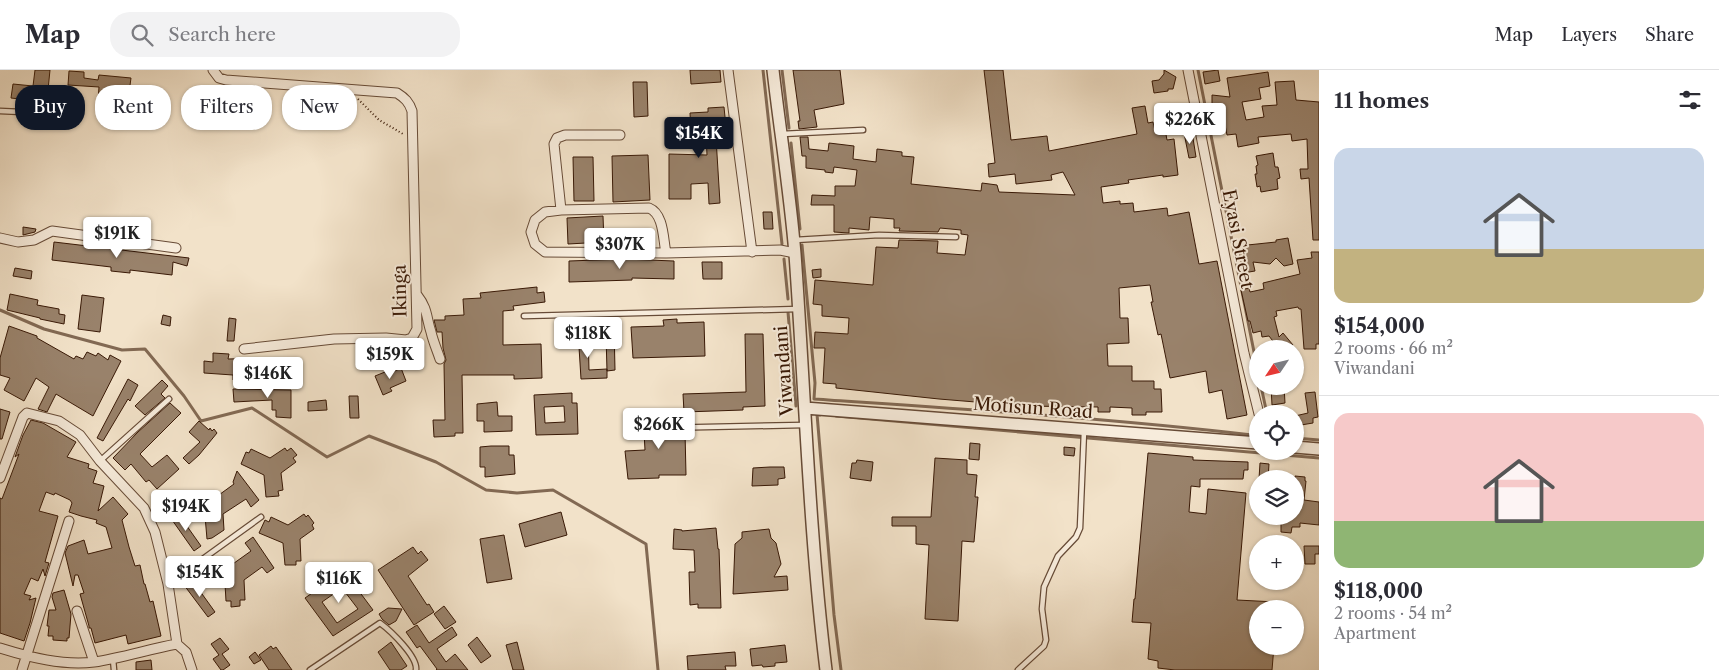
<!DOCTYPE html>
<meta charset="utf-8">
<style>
:root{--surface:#fff;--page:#f2f2f3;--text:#2b2b33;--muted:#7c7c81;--line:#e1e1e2;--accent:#111827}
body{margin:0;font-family:"Libre Caslon Text",serif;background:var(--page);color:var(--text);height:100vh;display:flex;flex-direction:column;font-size:19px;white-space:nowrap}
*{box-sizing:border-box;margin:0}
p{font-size:16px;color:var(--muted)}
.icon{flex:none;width:28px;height:28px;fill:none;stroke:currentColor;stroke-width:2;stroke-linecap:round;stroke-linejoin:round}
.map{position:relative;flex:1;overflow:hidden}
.details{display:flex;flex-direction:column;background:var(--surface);width:400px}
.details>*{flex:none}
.hud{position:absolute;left:15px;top:15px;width:475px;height:45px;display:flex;gap:10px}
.needle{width:32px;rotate:235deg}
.controls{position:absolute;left:1249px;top:270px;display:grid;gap:10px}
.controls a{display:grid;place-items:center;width:55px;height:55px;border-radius:50%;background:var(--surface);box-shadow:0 1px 4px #0004;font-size:25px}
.price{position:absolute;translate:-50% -42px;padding:0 11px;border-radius:5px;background:#fff;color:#222;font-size:16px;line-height:32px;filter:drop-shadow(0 1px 2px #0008)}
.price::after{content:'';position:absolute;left:50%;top:30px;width:15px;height:11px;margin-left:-8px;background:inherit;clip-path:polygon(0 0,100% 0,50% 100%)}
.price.active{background:var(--accent);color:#fff}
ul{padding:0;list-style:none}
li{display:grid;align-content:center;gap:10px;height:265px;padding:0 15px}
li+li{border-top:1px solid var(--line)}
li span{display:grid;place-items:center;height:155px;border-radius:15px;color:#555}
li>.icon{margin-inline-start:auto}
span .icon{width:90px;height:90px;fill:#fffc;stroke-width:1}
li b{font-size:21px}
h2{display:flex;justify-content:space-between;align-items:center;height:60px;padding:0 15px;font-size:21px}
.pill{padding:0 18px;border-radius:20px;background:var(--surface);box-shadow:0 1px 4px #0004;font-size:18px;line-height:45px}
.pill.active{background:var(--accent);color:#fff}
header{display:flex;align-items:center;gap:30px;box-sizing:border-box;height:70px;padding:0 25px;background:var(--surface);border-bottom:1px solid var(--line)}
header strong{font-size:24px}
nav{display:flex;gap:28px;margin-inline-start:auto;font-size:18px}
.search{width:350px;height:45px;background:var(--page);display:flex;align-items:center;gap:12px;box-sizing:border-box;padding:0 18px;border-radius:20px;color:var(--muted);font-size:19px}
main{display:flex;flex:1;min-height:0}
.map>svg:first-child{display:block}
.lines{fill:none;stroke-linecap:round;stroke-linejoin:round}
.stream{stroke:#826953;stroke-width:3}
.building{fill:#99826b;stroke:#391906;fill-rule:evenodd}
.service-casing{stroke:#674b37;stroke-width:7}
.minor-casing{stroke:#674b37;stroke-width:11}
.tertiary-casing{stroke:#674b37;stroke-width:14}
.path{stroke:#391906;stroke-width:2;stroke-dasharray:1 2.5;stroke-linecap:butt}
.service{stroke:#f7ecdc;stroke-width:4.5}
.minor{stroke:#f7ecdc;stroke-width:9}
.tertiary{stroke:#f7ecdc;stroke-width:11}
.labels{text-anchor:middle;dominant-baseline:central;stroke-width:4;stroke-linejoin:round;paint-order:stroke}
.street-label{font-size:18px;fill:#391906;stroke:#f7ecdc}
</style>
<header>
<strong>Map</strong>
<div class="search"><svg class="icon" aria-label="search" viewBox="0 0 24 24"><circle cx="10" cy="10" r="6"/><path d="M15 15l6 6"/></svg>Search here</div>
<nav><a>Map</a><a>Layers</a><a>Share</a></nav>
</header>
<main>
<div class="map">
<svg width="1319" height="600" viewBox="0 0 1319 600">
<rect width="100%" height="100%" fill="#f2e2c9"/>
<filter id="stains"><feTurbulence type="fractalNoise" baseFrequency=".004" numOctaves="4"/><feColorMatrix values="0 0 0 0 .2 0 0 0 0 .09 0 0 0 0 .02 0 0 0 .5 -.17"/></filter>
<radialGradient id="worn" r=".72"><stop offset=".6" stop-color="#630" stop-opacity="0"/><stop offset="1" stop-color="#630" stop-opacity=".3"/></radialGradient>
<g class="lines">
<path class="stream" d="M763,0L782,174
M782,0L789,58
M1198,0L1258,302
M791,73L800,159
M802,175L815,313L814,329C960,339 1106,348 1252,365
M784,189L788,229
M0,240L44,259L122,280L145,279L184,326L201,351L252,338L327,387L369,366L436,392L486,420L517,423L553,420L646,474L658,600
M788,242L796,336
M1261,316L1267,344
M820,345L817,344L834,545L841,600
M836,346L1319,388
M1295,368L1319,370"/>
</g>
<path class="building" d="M35,0H50L48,20H63L62,43L48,42L44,39L27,38L28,30L11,28L13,14L33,16Z
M690,0H720L721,12L691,14Z
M793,0H840L844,34L814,40L817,57L799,59L798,51H800Z
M984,0H1003L1011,70L1047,66L1049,81L1137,64L1132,38L1145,36L1148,53L1153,52L1155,61L1165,59L1167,70L1174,69L1178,105L1163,107V105L1128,110L1129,113L1101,117L1103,133L1120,131V134L1133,133L1134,142L1167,138L1168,146L1189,142L1199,194L1217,191L1247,345L1227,349L1222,320L1209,323L1206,301L1170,308L1161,264L1158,265L1151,232H1153L1150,215L1119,218L1120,248H1128L1129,273L1107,274L1108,296H1132V311H1154V319H1161L1162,342H1146V345H1132V338L1110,337V342H1098V337L1024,336L939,329L836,318V314L823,313L825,278H814L815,262L848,264L849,248L822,246V235L813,234L815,210L873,215L876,177L898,178L899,170L938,171L937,183L965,185L968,165L961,164V160L940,158L938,162L899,161L900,158H894V149L870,147L869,160L849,158V163L834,162V135H811L812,125L835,126V116H855L857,100L834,97L833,103L825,102V100L806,98V86H802L800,67H808L809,79L828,81L829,73L854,76L853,89L876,92L877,79L902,82V86L914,87L911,114L981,121L982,113L997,115L999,122L1075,125L1063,102L1051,105L1052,110L1016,114L1015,104L989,107L988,94L995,93Z
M1164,0L1176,7L1173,19H1168V21L1154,23L1152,11L1159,10L1164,4Z
M1218,0L1220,11L1205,14L1203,2Z
M69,1L84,2V8L98,10L99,5L131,8L128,30L108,29V44H97L99,17L68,15Z
M1268,2L1270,16L1259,18L1261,29L1242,32L1246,50L1264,47L1262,36L1277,35L1275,12L1294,11L1296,30L1319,32V170H1313L1309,108L1301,109L1300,99H1308L1307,69L1292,71L1291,64L1258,67L1259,73L1238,77L1236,64L1227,65L1221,34H1212V25L1230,27L1227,8Z
M633,12H647L648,46L634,47Z
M724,37L726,57H723L721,69L716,68L720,133L709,134L708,113L691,114V129H669V84L707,85L706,64H691L690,43L708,42V38Z
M1192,62L1196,87L1189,88L1184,63Z
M1273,83L1275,97H1278L1280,108L1277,109L1278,119L1261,122L1260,116L1257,117L1255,104H1257L1256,96L1258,95L1256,86Z
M648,85L650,130L613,132L612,86Z
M573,87H593L594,131H574Z
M763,142H772L773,159H764Z
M603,146L604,172L568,174L567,148Z
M23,157L36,159L35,162L23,165Z
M1288,168L1293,194L1284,196L1276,188L1270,194L1253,192L1255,201L1243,203L1238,176L1276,172V170Z
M54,172L172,186L189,188L187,196L173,192L172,205L130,200V203L111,201V197L52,190Z
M1311,182H1319V274H1316V279H1304L1301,239H1299L1298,237L1276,241L1277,246L1274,247L1279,267L1283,263L1293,275L1289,279H1279L1269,266L1262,267L1261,261L1253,263L1250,251H1248L1241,220L1249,218L1250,222L1264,219L1263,213L1300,204L1297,190L1312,188Z
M624,189L674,191V209L632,208V210L569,212V191Z
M702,192H722V209H703Z
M15,198L32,201L31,209L13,206Z
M821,199V207L813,208L812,200Z
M537,217V223L544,222L545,232L513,236L514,240L503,241V275L541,274L542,308L514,309V305H462L463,363H455V366L434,367L433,350H445L444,294L446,290L443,278L442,262H437L434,250H445V246L464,245L463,229L481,228L480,223Z
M10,224L38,230L37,235L59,239V244L65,245L64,254L40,249V248L7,240Z
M82,225L104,228L100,262L78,259Z
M163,245L171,247L170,256L161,254Z
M229,248L236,249L234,271H227Z
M677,249V253L704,252L705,286L633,288L631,257L664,256L663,250Z
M9,256L37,266V268L74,289L76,286L83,289L87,282L96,286L98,283L108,290L110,285L121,291L93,346L56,324L47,342L38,339L49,317L36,308L24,331L4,320L10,308L0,305V288Z
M589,256H614L615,300L607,301L606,265L590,266Z
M588,260L589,300L607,299V308L581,309L578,261Z
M745,264H763L765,336L743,337V340L684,342L683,324L746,322Z
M213,283L229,284L228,289L268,288L280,301L273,300V306L233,310V305L204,303V291L213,292Z
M285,292L293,293L292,302L284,301Z
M401,298L406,311L390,318L392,321L383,325L375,306L390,300L391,303Z
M128,309L138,315L130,331L128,329L103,371L97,368Z
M162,310L168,316L161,324L165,328L145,345L135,336Z
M1271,316H1284L1285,333L1272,335Z
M233,319L291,320V348L276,347V340H272V330L234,332Z
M1315,322L1318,347L1313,348V353L1295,356V346L1308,343L1305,323Z
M572,323V333H577L578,364L536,365L534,325ZM564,336L565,352L545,353L544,337Z
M349,326H358L359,348H350Z
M326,330L327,340L308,341V332Z
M497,332L498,346H512V361L484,362V351H477V334Z
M170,333L181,343L140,384L152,397L167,385L179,399L157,419L149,410L146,412L131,394L125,400L113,388L138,362Z
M0,339L10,342L2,369H0Z
M675,340L676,354H659L656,359L660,362H685L686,405H659V408L628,409L625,381L645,380L644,362L648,361L647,341Z
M31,350L43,353L76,372L67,387L89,394L88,398L97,401L93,413L104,416L98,441L113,427L128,444L122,450L129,477L135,496L140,495L144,514H145L150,532L153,531L161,566L128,574L126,565L95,573L91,558H89V556L80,524L84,523L78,505H75L73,516L65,483L68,476L84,470L88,484L112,478L106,457L96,453L97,450L81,446L69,442L72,433L70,430L55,423L54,425L46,422L39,441L58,446L45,492L49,493L45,506L43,499L38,511L31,508L24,524L31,526L29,530L36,528L30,553L24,571L0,563V428L2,429L19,384L15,387L23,365Z
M199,351L209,360L210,358L212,361L214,359L217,363L199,385L189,394L183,388L200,372L189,362Z
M970,373L980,374L979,390L969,389Z
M491,376H509V385H514L515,404L485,407V397H480V377Z
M1064,377L1075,378L1074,386L1064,385Z
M285,378L287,381L291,378L297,385L293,388L296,392L281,403L283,420L278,421L279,426L266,427L264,405L241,394L246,382L249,383L251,379L270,388Z
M1148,383L1193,387V390L1248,392V400H1244L1243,409H1200V417L1191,416L1189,442L1206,444L1208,419L1246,423L1237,530L1276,532V539H1258V576H1274L1272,600H1175L1158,598V591L1148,589L1151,553L1132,552L1134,529H1135Z
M935,388L967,390V404L977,405L975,427H978L974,472L962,471L958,551L925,549L929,475L916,474V456H892V447H931Z
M857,390L873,392L871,411L850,408L852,393H856Z
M1260,393L1269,394L1268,409H1259Z
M770,397H784L785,408L778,409V415L752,416L753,398Z
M237,401L259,430L251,437L246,429L223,444L224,460L212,468L207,469L205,446L182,436L187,424L191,426L193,421L212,430L234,414L233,412Z
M1295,406L1305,407V411H1306L1304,430L1319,432V455L1300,453V457H1292L1291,463L1281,462V446H1295Z
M177,442L201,476L194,481L170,447Z
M561,442L567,465L525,477L519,454Z
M304,444L306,447L308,445L314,453L312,455L314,459L300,469L301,491H296V495H285L283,473L259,463L265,450L269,452L271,447L288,455Z
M716,458L718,479H719L721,538H698V534L690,535L689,502H695L694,480L673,479L674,459L682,460V461Z
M769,459L771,468L776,473L781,494L774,507L787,506L788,520L733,524L735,474L742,468V462Z
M504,465L512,509L487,513L480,469Z
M253,467L274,498L267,503L262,497L244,510L245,530H240V536L231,537V531H226L225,514L201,503L206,492L210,493L212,488L230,496L251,481L245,473Z
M1304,476H1319V484H1315V494H1305Z
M413,477L418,484L421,481L428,490L408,506L427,535L429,534L434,542L414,555L378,500Z
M344,501L373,540L333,566L305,528ZM342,518L358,539L337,553L322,532Z
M192,510L215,542L208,547L184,515Z
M64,520L71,544L69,568H67V571L53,570V566H48L49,556H47L49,540H56L52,527L53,523Z
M444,536L456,552L445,559L434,544Z
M388,538L402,539L396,551L389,555L382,549L379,544Z
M417,555L429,573L452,557L457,565L437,579L446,592L455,584L468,600H436L437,599L420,576L417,578L406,562Z
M477,567L491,586L481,593L468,575Z
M220,568L229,579L222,584L230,595L223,600H221L213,589L219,585L211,574Z
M391,572L407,596L401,600H390L378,582Z
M517,572L524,600H513L506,575Z
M785,575L787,592L775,593V596L763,597L762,595L752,596L750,579Z
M271,576L273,579L276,577L292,600H269L259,585Z
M255,582L261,590L254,594L249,587Z
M735,582L736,596H725L726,600H688L687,586Z
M151,590L152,600H136V592Z"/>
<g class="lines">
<defs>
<path id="service" d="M0,41L44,43
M782,64L863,60
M795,170L879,165L956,167
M524,246L798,239
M660,358L804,355
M100,391L169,329
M168,514L261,447
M113,589L114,600
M310,600L380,553C391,561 418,587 416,600
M1018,600L1044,576L1046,570L1042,539L1044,517L1058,486L1076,467L1080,458L1084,361"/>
<path id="minor" d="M213,0L219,8L226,10L397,23C405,28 409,32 412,41L417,259L412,268L406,270L386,268L334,269L244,279
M728,0L752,182
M1188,0L1244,283L1259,344
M561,140L554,74L557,68L565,65H620
M0,168L18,172L34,170L52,161L176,178
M666,183C663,169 664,144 649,138L561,140L545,142L535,150L531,162L535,174L545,182L666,183L780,180L795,183
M417,225C428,239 426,247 431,262C433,271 437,280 440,289
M0,408L23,347L27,343L59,351L80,365L100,391L144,438L155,462L168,514L177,574
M77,541L94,592
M177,574L186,582L192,600
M0,578C29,587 63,596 94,592C122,588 149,579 177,574
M22,600L69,451"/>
<path id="tertiary" d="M773,0C780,61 790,123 795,184C805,323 809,462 826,600
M805,338L1258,373
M1295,377L1319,379"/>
</defs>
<use href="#service" class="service-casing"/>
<use href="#minor" class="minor-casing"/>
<use href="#tertiary" class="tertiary-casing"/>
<path class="path" d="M358,29L379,50L403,64"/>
<use href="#service" class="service"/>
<use href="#minor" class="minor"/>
<use href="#tertiary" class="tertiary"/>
</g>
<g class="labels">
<g class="street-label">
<text transform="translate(1238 169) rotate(79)">Eyasi Street</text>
<text transform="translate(400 221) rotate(-91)">Ikinga</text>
<text transform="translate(784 301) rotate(-94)">Viwandani</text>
<text transform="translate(1033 338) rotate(4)">Motisun Road</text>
</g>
</g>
<rect width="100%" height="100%" filter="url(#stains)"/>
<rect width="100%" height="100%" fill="url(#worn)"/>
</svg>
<div class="controls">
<a><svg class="needle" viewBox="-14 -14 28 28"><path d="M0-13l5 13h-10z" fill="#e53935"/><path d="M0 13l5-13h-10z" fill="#7c7c81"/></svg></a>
<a><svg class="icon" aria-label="locate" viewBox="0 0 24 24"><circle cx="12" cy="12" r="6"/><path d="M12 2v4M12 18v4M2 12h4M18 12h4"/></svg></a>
<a><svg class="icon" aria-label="layers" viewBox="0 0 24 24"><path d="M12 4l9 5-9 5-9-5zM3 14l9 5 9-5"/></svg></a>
<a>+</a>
<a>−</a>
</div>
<b class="price" style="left:1190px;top:75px">$226K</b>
<b class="price active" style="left:699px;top:89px">$154K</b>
<b class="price" style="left:117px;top:189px">$191K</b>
<b class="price" style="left:620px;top:200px">$307K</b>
<b class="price" style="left:588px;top:289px">$118K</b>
<b class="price" style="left:390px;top:310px">$159K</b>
<b class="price" style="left:268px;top:329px">$146K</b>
<b class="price" style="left:659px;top:380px">$266K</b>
<b class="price" style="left:186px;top:462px">$194K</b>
<b class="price" style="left:200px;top:528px">$154K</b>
<b class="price" style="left:339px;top:534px">$116K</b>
<div class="hud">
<a class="pill active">Buy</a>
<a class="pill">Rent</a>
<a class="pill">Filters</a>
<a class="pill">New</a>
</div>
</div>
<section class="details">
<h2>11 homes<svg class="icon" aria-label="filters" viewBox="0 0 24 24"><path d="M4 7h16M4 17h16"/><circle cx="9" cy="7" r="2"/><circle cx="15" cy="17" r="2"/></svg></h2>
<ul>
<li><span style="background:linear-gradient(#c9d6e8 65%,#c2b280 0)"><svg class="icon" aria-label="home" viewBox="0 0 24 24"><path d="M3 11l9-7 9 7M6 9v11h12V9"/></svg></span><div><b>$154,000</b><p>2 rooms · 66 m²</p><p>Viwandani</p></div></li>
<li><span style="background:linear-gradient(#f6c9c9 70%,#8fb573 0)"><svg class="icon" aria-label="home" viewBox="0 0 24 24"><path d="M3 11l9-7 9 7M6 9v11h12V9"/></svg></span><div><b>$118,000</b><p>2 rooms · 54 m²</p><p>Apartment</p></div></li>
</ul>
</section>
</main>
